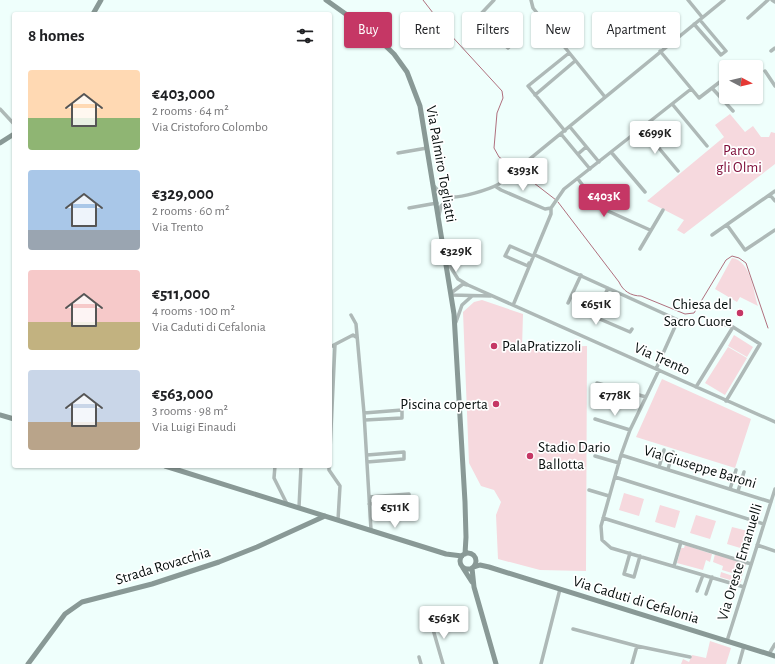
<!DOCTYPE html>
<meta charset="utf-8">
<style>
:root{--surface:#fff;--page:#f2f2f2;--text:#202124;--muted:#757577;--accent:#c53765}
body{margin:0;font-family:"Alegreya Sans",sans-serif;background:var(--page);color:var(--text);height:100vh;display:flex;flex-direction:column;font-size:15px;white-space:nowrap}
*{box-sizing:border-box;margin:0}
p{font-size:13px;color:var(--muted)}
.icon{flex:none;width:22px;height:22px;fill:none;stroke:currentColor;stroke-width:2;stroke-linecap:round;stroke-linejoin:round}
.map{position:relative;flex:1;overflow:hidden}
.panel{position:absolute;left:12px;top:12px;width:320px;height:456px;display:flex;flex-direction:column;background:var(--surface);border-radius:4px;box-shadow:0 1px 3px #0004}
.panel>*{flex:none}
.hud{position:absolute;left:344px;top:12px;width:371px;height:36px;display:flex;gap:8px}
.needle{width:26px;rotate:97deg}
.buttons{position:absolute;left:719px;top:60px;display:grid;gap:8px}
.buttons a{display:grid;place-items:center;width:44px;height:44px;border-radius:4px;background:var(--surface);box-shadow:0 1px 3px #0004;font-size:20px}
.price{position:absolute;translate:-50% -34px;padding:0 9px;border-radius:4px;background:#fff;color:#222;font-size:13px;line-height:26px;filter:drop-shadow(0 1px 2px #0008)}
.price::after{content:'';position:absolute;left:50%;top:24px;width:12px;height:9px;margin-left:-6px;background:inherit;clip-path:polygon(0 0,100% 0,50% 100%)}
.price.current{background:var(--accent);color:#fff}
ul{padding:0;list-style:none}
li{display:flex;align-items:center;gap:12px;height:100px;padding:0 16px}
li span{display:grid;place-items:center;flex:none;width:112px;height:80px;border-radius:4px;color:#555}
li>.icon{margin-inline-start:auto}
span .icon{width:48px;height:48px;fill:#fffc;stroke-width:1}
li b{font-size:17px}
h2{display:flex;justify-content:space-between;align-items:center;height:48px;padding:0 16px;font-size:17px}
.pill{padding:0 14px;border-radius:4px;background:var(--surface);box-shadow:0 1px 3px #0004;font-size:14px;line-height:36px}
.pill.current{background:var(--accent);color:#fff}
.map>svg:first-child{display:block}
.green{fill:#f6d9de}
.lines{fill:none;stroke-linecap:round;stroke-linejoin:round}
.stream{stroke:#b0707e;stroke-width:1}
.street{stroke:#aeb9b7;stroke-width:3.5}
.secondary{stroke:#899996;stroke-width:5}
.poi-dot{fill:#c53765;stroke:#fff;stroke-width:1.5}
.labels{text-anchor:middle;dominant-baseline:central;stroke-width:3.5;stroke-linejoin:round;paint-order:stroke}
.park-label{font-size:15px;fill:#7e0c38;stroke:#fff}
.street-label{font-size:15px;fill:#070f0e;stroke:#fff}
.poi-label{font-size:15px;fill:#070f0e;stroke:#fff;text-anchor:end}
</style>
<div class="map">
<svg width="775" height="664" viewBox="0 0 775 664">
<rect width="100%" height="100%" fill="#effffc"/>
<path class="green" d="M730,114L745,132L753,126L761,137H769L771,132L775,133V164L684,234L677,230L684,220L647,201L724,137L715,125Z
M732,258C751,261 753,291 758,306L740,297L737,302L715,289Z
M482,300L523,314L522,348L587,346L586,571L540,570L498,559L496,515L501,502L494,490L481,486L469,463L463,312L474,302Z
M734,335L753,347L747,357L728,346Z
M728,347L747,358L725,395L705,383Z
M662,379L751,419L735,468L636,437Z
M624,493L644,499L639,516L619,510Z
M660,505L680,511L675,528L655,522Z
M696,515L716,521L710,539L690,533Z
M732,527L752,532L747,550L727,544Z
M685,545L712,554L710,562L706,560L703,570L677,563L681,548H684Z
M715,554L746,564L742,576L722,570L723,566L713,562Z
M721,572L742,579L740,583L720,577Z
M710,641L731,648L726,664H681L683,659L689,662L692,655L706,658Z"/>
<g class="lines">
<path class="stream" d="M423,0L447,31L502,91L503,98L497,113L494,148L499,157L511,165
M521,173L556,200
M558,202L619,282C623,291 631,296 641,296L685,314L694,313L726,260L732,256L739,258L746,263L768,328"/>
<path class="street" d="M531,0L533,8L605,97
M688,0L702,17
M772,0L775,2
M748,18L768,0
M694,24L721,55L726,51L700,20
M553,33L571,19
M493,35L505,25L518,39L508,48L477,21L478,17L494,0
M660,51L699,98L712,88L733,111
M771,51L775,48
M765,71L775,86
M712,88L725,78
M535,95L575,61
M673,105L707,146
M0,109L14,124
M570,127L599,162
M643,129L678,171
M565,131L528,86L569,53
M561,134L590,169
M611,152L645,192
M398,153L427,148
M578,154L586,147
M578,179L599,207L650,230
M434,186C438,191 443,196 450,197C461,198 488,190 499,184L724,0
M495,186L501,190L545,209L551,208
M770,195L775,201
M409,208L437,203
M551,208L564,189L691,89
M439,215L441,206L450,197
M727,225L745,250L775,230
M712,235L775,191
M640,249L663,210
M535,255L678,320L656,369
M446,260L458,279L468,285L775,422
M529,263L528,266L505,256L510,246L533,256
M608,288L595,317L630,332L632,329
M451,293L463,284L467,285
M451,295L491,296
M514,303L551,214V208
M568,303L581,275
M351,315L356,324L364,413L371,530
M456,322L462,305L472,296
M723,324L733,327
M330,347L353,335L356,337
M659,370L630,430L621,455L601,526L602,540L611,548L744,587
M597,383L646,397
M696,387L733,327L760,344L726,401
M364,413L402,410V418L365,420
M595,419L630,430
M330,450L335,345
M367,455L404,452V459L367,462
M621,455L771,502
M595,456L619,463
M275,466L274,478L287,504
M329,466V470L340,486L338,520
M659,467L664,450
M668,469L673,452
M615,477L764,524
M730,489L736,470
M589,490L609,496
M738,491L744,472
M369,497L409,494V502L369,504
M299,507L301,466
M603,518L751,564
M757,545L775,551
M630,553L624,574L634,577L640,556
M674,566L681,542
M697,591L703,575
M706,594L712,577
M573,629L637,646L690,657
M727,641L775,489
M769,654L775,644
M419,657L421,664
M443,664L432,626L434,622L455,617L457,613L456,609L449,610L448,614L449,618
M541,664L560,589
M632,664L637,646
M739,664L744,646"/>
<path class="secondary" d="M326,0L371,32L394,54L407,72L420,106L454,314L465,502L466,537L465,554
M93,14L101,0
M0,143L14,134
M0,415L14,419
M165,466L446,554L462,556
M460 561a8 8 0 1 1 16 0a8 8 0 1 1-16 0Z
M474,567L480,565L489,567L775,656
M463,568L472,582
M472,568L474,587L496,664
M28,664L65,614L82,602L152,584L219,562L257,547L325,516"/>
</g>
<g class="poi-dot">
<circle cx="740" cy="313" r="4"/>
<circle cx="494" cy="346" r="4"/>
<circle cx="496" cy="404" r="4"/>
<circle cx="530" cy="456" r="4"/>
</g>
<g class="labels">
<g class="park-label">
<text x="739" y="150">Parco<tspan x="739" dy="17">gli Olmi</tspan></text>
</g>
<g class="street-label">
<text transform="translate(441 164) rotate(80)">Via Palmiro Togliatti</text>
<text transform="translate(662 359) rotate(24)">Via Trento</text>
<text transform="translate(700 467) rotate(17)">Via Giuseppe Baroni</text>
<text transform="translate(740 562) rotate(-73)">Via Oreste Emanuelli</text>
<text transform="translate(163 566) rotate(-17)">Strada Rovacchia</text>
<text transform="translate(636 600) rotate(17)">Via Caduti di Cefalonia</text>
</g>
<g class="poi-label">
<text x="732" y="304">Chiesa del<tspan x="732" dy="17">Sacro Cuore</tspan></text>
<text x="502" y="346" text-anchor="start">PalaPratizzoli</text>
<text x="488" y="404">Piscina coperta</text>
<text x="538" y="447" text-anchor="start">Stadio Dario<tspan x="538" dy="17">Ballotta</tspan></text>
</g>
</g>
</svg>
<div class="buttons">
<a><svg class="needle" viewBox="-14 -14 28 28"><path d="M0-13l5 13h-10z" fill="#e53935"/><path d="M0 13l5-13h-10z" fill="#757577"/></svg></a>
</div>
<b class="price" style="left:655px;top:155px">€699K</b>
<b class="price" style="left:523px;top:192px">€393K</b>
<b class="price current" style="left:604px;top:218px">€403K</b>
<b class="price" style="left:456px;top:273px">€329K</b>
<b class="price" style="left:596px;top:326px">€651K</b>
<b class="price" style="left:615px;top:417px">€778K</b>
<b class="price" style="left:395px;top:529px">€511K</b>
<b class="price" style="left:444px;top:640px">€563K</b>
<div class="hud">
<a class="pill current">Buy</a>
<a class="pill">Rent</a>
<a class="pill">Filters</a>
<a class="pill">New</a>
<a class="pill">Apartment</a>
</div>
<section class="panel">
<h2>8 homes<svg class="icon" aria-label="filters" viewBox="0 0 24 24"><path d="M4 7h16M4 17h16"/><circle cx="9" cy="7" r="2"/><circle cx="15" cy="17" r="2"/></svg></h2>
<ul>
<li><span style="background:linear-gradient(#ffd9b3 60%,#8fb573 0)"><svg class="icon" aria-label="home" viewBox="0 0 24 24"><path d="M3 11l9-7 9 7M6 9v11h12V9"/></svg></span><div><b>€403,000</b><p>2 rooms · 64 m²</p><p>Via Cristoforo Colombo</p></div></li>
<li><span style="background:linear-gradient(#a9c7e8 75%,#9aa5b1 0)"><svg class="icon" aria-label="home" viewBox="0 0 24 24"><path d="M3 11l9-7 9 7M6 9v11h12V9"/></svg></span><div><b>€329,000</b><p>2 rooms · 60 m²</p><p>Via Trento</p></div></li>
<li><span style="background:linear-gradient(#f6c9c9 65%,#c2b280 0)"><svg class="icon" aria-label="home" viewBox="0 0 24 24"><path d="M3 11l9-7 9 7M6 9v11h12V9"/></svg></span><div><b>€511,000</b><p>4 rooms · 100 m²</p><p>Via Caduti di Cefalonia</p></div></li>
<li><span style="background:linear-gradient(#c9d6e8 65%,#b9a48a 0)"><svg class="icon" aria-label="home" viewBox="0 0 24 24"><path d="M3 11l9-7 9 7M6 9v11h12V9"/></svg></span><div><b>€563,000</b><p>3 rooms · 98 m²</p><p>Via Luigi Einaudi</p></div></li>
</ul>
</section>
</div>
